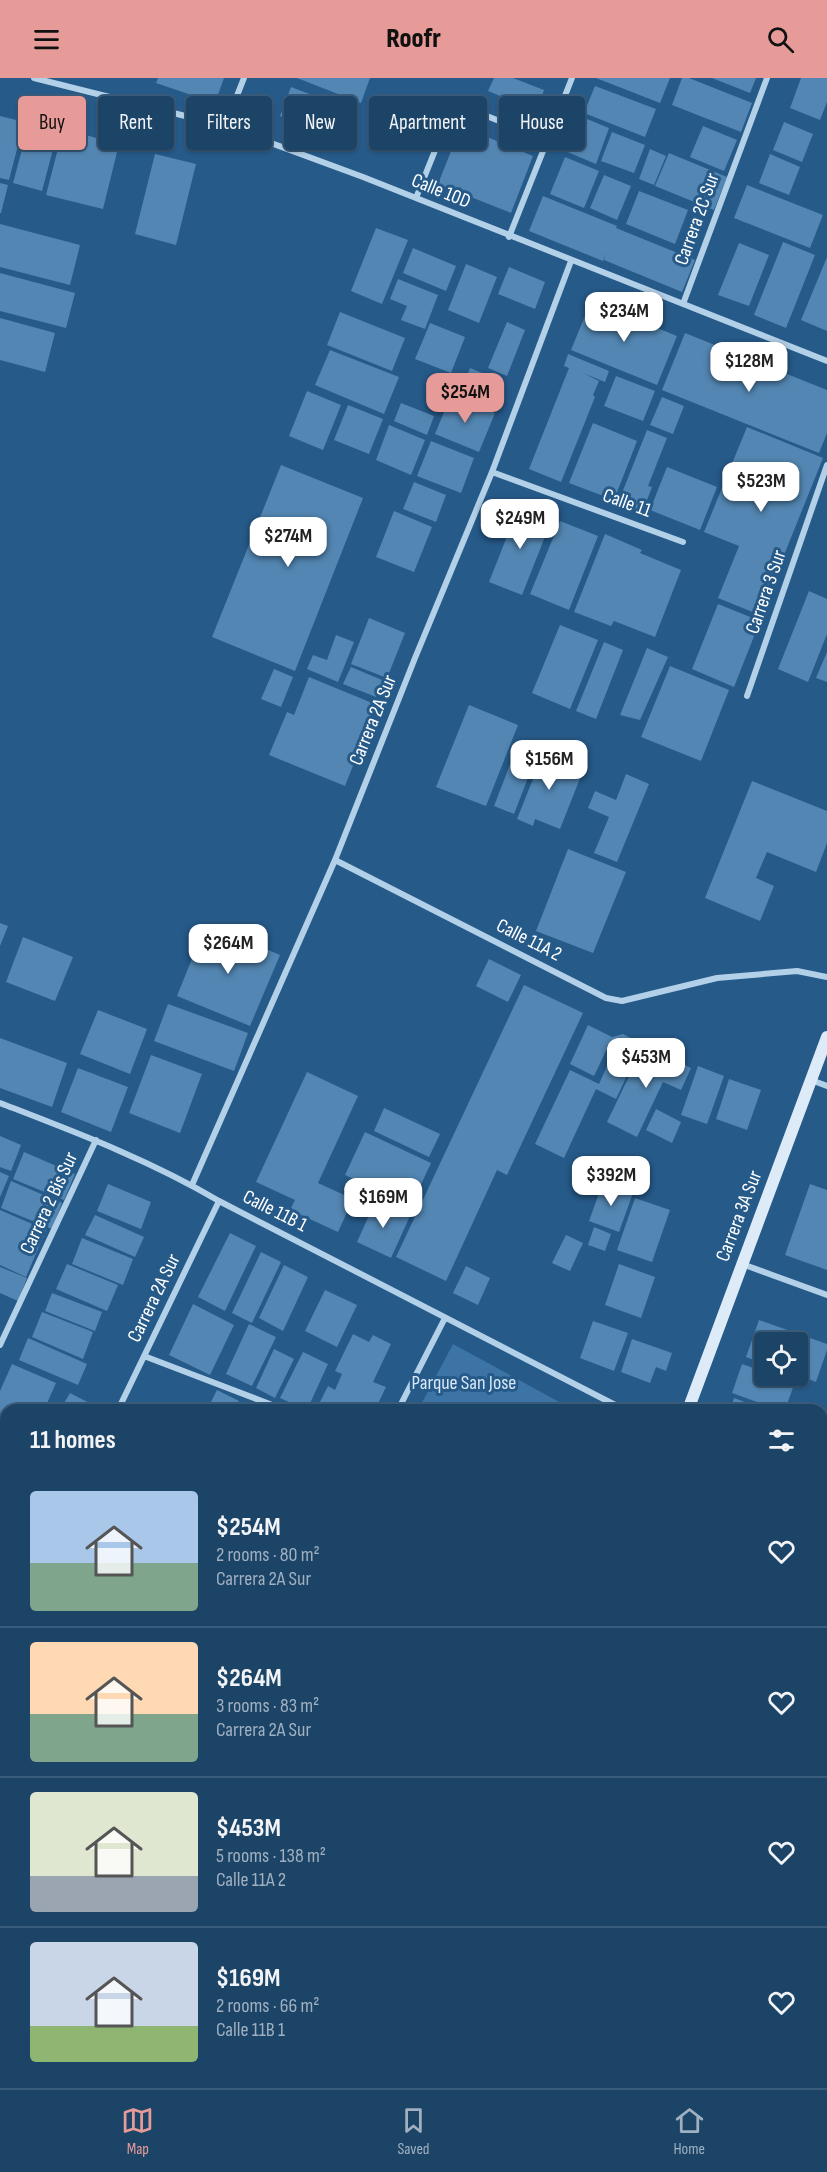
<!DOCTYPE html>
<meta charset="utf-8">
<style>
:root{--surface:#1c4467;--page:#254b6d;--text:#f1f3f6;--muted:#a0b0c0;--line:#3a5c7b;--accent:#e69b98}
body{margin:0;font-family:"Sofia Sans Condensed",sans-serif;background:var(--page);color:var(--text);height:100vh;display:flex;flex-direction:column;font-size:22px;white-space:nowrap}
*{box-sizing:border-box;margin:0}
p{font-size:20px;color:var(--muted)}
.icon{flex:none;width:33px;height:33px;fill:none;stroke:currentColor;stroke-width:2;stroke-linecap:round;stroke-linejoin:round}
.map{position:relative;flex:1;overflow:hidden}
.panel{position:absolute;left:0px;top:1326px;width:828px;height:684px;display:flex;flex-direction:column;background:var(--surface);border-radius:18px 18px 0 0;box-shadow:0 2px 4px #0004,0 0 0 2px var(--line)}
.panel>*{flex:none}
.guide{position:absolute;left:18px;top:18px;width:792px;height:54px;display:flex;gap:12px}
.buttons{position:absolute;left:754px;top:1254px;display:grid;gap:12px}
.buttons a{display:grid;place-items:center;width:54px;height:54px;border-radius:6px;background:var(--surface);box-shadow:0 2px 4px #0004,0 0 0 2px var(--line);font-size:30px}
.price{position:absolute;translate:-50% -51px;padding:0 14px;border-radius:12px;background:#fff;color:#222;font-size:20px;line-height:39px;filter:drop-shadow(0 2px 3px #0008)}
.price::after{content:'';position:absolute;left:50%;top:36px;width:18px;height:14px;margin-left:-9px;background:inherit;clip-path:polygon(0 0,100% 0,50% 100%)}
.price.selected{background:var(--accent);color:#111}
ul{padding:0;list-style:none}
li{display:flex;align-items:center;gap:18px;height:150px;padding:0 30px}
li+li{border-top:2px solid var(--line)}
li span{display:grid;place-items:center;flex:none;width:168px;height:120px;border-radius:6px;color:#555}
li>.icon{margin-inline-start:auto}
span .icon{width:72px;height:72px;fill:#fffc;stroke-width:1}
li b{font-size:26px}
h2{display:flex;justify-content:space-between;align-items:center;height:72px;padding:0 30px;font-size:26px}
.chip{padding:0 21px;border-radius:6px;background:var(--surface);box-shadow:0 2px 4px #0004,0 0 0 2px var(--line);font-size:21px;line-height:54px}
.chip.selected{background:var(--accent);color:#111}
header{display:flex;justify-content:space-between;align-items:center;height:78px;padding:0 30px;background:var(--accent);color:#111;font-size:27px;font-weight:800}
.tabs{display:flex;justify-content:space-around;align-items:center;height:84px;border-top:2px solid var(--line);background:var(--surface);font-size:16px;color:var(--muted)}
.tabs a{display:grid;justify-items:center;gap:3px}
.tabs .selected{color:var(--accent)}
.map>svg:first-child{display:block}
.green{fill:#3b74a5}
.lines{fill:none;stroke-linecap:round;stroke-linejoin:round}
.stream{stroke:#a7ccea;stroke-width:10}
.building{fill:#5386b2}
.lane{stroke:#b3d0e9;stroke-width:4.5}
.street{stroke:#b3d0e9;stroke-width:6}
.secondary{stroke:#ddebf8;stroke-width:12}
.labels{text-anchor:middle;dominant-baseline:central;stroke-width:6;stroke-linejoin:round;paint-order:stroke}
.street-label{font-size:20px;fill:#fff;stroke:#265a89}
.park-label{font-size:20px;fill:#d7e8f7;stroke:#265a89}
</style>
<header><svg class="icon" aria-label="menu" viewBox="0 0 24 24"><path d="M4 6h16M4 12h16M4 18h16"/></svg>Roofr<svg class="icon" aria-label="search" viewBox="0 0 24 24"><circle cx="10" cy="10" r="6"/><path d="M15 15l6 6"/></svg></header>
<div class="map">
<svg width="827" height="2010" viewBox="0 0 827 2010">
<rect width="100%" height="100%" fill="#265a89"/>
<path class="green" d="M453,1266L574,1332H418Z"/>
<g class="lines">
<path class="stream" d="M0,1654L6,1660
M373,2004L378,2010"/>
</g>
<path class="building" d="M158,0H224L215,25L156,5Z
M297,0H370L361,25Z
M494,0H513L544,12L537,33L488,13Z
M596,0H670L660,25Z
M682,0H689L752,25L741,54L672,27Z
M712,0H756L750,15Z
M801,0H827V24L820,42L790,30Z
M595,8L656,31L645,59L584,35Z
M291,9L344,29L332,59L280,38Z
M565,32L609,50L596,86L551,67Z
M0,38L24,44L9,102L0,100Z
M31,38L60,45L42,113L13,105Z
M784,44L813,56L802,84L773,72Z
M461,48L533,78L511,135L438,106Z
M703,48L737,62L724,93L690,79Z
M63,51L119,66L103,131L46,117Z
M612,54L645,67L634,95L601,83Z
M650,71L666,78L654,107L639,101Z
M669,75L727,99L714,132L655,108Z
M155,76L196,86L176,167L135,156Z
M770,76L800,89L789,117L759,105Z
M565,79L599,93L584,130L550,116Z
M604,97L631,108L617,142L590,130Z
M0,105L8,107L1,135H0Z
M747,107L823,137L810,170L734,140Z
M639,113L688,132L675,166L626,146Z
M543,118L617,148L616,150L695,182L682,214L604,182L606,175L603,183L529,153Z
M0,146L80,167L70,207L0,189Z
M376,150L408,162L382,226L351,213Z
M783,164L815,177L786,250L754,237Z
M739,165L769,177L749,228L718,217Z
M413,170L456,188L446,213L403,195Z
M827,179V253L801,242Z
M466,186L497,199L479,245L448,232Z
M509,189L545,204L535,231L498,216Z
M0,195L75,215L66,250L0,233Z
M398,201L438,217L425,251L401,242L407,228L390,221Z
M591,223L677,258L657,307L571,272Z
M340,234L405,260L392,293L327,267Z
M0,240L55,255L45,294L0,282Z
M507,244L525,252L507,298L488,290Z
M430,245L465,259L451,295L415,281Z
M685,255L827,312V355L819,375L662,312Z
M330,272L399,299L384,336L315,307Z
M568,276L609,293L605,304L583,295L599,303L593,317L595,319L561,404L529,391L569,290L564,288Z
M470,290L504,304L497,322L463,308Z
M616,298L655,313L643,343L604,328Z
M307,313L341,327L323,372L289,358Z
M451,317L495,335L479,374L435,356Z
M662,319L684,328L673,356L650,347Z
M401,325L434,338L427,357L394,343Z
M348,327L383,341L369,376L334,362Z
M593,345L637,363L614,422L569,405Z
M389,347L425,362L411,397L376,382Z
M747,349L823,380L760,537L718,520L739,468L704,454Z
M647,352L667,360L648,408L652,409L642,435L618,425Z
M431,363L474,380L461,415L417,398Z
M281,387L363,420L295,593L212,559Z
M667,389L717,409L700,452L650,432Z
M414,404L446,417L436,444L403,431Z
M519,428L552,441L522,517L489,504Z
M394,433L432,449L414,494L376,479Z
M560,443L598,458L569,532L530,516Z
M605,456L642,472L640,475L681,492L655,559L614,543L611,548L574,534Z
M809,513L827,521V556L808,604L778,591Z
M718,526L760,543L734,609L692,591Z
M369,540L405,555L387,600L351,586Z
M560,547L598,562L570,631L532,615Z
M336,557L354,564L338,604L307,591L313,577L327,582Z
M604,564L623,572L596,641L576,633Z
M647,570L668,579L640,642L620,637Z
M827,574V604L816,600Z
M670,588L729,612L701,683L641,659Z
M351,589L382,602L376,619L343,606Z
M274,591L293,599L281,629L261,621Z
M309,599L377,627L345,708L269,677L287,634L294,637Z
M469,627L518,647L486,728L436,709Z
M518,666L538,674L514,736L494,728Z
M547,666L563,672L557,688L581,698L560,751L535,741L533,748L517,741Z
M626,696L649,706L617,784L594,775L609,739L588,730L595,713L616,722Z
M752,703L827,733V765L816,794L767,774L756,800L774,808L760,843L705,820Z
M568,771L626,794L593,875L536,853Z
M0,845L8,848L0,868Z
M206,846L280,877L250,948L177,918Z
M23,859L73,879L55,923L6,904Z
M489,881L521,897L508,924L476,908Z
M524,907L583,935L507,1097L497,1092L446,1203L396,1179Z
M168,926L248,955L234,993L154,963Z
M98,932L147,951L130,996L80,976Z
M588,947L612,959L623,956L641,965L634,982L607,971L594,998L570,986Z
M0,960L67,985L52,1029L0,1010Z
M644,967L691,990L681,1012L663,1004L637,1059L607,1044Z
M151,977L202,996L180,1055L129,1035Z
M612,977L632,987L616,1021L596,1011L564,1080L535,1066L570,992L599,1006Z
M698,988L724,998L707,1046L681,1037Z
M78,990L128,1009L111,1054L61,1034Z
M307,994L358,1018L318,1105L353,1121L338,1154L290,1132L295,1122L256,1104Z
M729,1001L761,1012L747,1052L716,1041Z
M384,1030L440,1056L429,1079L374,1053Z
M656,1031L681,1044L672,1065L646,1052Z
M365,1054L431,1085L411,1128L345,1097Z
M0,1058L21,1067L11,1093L0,1089Z
M24,1074L75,1096L64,1122L13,1101Z
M0,1094L9,1098L0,1119Z
M11,1103L62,1125L52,1151L1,1130Z
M603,1104L633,1115L619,1154L589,1143Z
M108,1106L151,1124L141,1151L97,1133Z
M810,1106L827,1112V1192L785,1177Z
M635,1120L670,1132L652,1184L617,1172Z
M376,1122L410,1138L391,1180L357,1164Z
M0,1132L46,1152L26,1199L0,1187Z
M95,1137L144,1159L135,1179L85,1157Z
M594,1149L611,1156L605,1173L588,1167Z
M230,1155L256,1168L225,1233L198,1219Z
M566,1157L583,1165L570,1193L552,1185Z
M82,1160L133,1181L123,1207L72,1186Z
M261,1174L281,1184L252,1245L232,1235Z
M67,1186L118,1207L107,1233L56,1211Z
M619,1186L655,1199L641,1240L605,1227Z
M284,1187L308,1199L283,1253L259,1240Z
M466,1188L490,1200L478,1227L453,1215Z
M0,1189L27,1200L18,1223L0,1215Z
M325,1212L357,1227L337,1269L305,1253Z
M52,1215L102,1234L95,1253L45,1233Z
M193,1226L234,1247L210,1297L169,1277Z
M42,1234L93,1254L83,1281L32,1259Z
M759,1242L827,1266V1272L816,1304L798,1297V1264H765V1286L746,1279Z
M593,1243L628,1255L614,1293L580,1280Z
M249,1246L276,1259L252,1308L226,1296Z
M353,1256L369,1264L373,1257L391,1266L373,1304L386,1309L375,1332H316L328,1308L335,1312L342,1296L335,1293Z
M28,1260L87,1286L78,1307L19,1282Z
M632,1261L672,1275L666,1293L656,1289L650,1305L621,1294Z
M274,1271L294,1281L275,1320L256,1310Z
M303,1274L328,1286L307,1332L280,1320Z
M12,1286L56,1305L44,1332H6V1392L0,1389V1313Z
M742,1286L765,1294V1298H776L795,1304L785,1332H779L732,1315Z
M217,1312L239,1323L234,1332H207Z
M70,1315L103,1332H60Z
M734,1320L767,1332H730Z
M244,1325L260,1332H241Z
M822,1336L827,1338L826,1396L822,1395Z
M0,1396L6,1398V1417L2,1427L0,1426Z
M6,1426V1499L0,1497V1435Z
M822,1430L827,1432V1501L822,1500Z
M822,1547L827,1549V1602L822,1600Z
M822,1662L827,1664V1751L824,1758L822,1757Z
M826,1846H827V1867L822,1866Z
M827,1951V1993L822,1990V1958Z
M1,1970L6,1974V2004H37L40,2007L37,2010H4L0,2006Z
M127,2004H164L171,2010H121Z
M174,2004H234L237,2007L234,2010H180Z
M241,2004H272L266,2010H247Z
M439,2004H507L504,2010H435Z
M511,2004H568L564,2010H539L535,2007L533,2010H512L509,2008Z
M575,2004H599L601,2005L598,2010H572Z
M688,2004H735L732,2010H684Z
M752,2004H813L819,2008L817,2010H761Z"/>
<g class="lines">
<path class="lane" d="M634,2004L642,2010"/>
<path class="street" d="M34,0L225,48L363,99L827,283
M225,48L244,0
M416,120L454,25L547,62
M509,159L572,0
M683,226L767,0
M492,394L683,464
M747,618L827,387
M335,782L606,920L622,923L717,900L797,893L827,899
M811,1002L827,1008
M0,1025C75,1054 150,1082 219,1123L625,1332
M192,1107L335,782L415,580L492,394L571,183
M742,1186L827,1217
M0,1267L96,1062
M144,1278L280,1330
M118,1332L219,1123
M398,1332L445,1240
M822,1415L827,1417
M0,1524L6,1530
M822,1642L827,1644
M822,1904H827"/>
<path class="secondary" d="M688,1332L827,959
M67,2010L74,2004"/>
</g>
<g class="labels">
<g class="street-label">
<text transform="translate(441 113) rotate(22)">Calle 10D</text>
<text transform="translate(697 141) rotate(-70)">Carrera 2C Sur</text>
<text transform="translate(627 425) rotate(20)">Calle 11</text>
<text transform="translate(766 514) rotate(-71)">Carrera 3 Sur</text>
<text transform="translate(373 642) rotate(-68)">Carrera 2A Sur</text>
<text transform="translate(529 862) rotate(27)">Calle 11A 2</text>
<text transform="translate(49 1125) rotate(-65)">Carrera 2 Bis Sur</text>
<text transform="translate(275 1133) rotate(27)">Calle 11B 1</text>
<text transform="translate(739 1138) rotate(-69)">Carrera 3A Sur</text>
<text transform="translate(154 1220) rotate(-64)">Carrera 2A Sur</text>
</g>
<g class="park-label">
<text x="464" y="1305">Parque San Jose</text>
</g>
</g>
</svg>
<div class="buttons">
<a><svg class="icon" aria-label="locate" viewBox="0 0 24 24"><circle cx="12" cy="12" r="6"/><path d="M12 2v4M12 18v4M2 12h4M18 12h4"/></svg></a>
</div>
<b class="price" style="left:624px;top:265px">$234M</b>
<b class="price" style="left:749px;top:315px">$128M</b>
<b class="price selected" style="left:465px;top:346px">$254M</b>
<b class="price" style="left:761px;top:435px">$523M</b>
<b class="price" style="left:520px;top:472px">$249M</b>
<b class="price" style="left:288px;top:490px">$274M</b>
<b class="price" style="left:549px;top:713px">$156M</b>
<b class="price" style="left:228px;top:897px">$264M</b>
<b class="price" style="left:646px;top:1011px">$453M</b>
<b class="price" style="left:611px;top:1129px">$392M</b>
<b class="price" style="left:383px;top:1151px">$169M</b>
<div class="guide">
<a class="chip selected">Buy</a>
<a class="chip">Rent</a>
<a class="chip">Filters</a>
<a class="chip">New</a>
<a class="chip">Apartment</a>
<a class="chip">House</a>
</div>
<section class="panel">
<h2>11 homes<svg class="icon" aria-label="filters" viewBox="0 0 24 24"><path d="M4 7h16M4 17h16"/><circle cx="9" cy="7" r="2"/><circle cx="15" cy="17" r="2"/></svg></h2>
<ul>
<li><span style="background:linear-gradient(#a9c7e8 60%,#7fa58c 0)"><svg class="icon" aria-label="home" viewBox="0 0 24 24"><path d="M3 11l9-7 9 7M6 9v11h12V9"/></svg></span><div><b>$254M</b><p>2 rooms · 80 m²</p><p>Carrera 2A Sur</p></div><svg class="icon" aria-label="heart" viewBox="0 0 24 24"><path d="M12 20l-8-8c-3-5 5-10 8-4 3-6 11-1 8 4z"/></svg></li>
<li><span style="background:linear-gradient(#ffd9b3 60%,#7fa58c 0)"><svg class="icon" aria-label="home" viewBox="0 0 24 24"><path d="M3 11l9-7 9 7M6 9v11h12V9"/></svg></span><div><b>$264M</b><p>3 rooms · 83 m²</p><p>Carrera 2A Sur</p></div><svg class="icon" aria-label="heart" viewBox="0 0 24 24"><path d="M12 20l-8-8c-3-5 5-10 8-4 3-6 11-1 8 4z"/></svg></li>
<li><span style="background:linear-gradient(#dfe7d0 70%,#9aa5b1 0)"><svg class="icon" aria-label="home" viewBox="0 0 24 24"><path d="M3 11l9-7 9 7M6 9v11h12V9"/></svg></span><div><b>$453M</b><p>5 rooms · 138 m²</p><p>Calle 11A 2</p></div><svg class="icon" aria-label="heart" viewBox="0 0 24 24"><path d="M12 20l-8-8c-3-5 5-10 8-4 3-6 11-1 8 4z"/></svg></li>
<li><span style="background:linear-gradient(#c9d6e8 70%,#8fb573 0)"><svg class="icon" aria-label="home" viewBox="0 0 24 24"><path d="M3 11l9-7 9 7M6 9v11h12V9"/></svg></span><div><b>$169M</b><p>2 rooms · 66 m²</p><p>Calle 11B 1</p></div><svg class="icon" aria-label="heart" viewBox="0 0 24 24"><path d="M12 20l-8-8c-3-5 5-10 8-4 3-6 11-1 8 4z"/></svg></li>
</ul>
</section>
</div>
<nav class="tabs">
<a class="selected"><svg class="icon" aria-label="map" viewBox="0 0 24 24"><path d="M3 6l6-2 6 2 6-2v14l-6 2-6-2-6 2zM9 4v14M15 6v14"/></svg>Map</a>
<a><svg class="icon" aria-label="saved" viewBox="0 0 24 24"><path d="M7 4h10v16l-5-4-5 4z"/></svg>Saved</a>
<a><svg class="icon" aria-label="home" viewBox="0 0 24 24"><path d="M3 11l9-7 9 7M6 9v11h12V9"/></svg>Home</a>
</nav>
